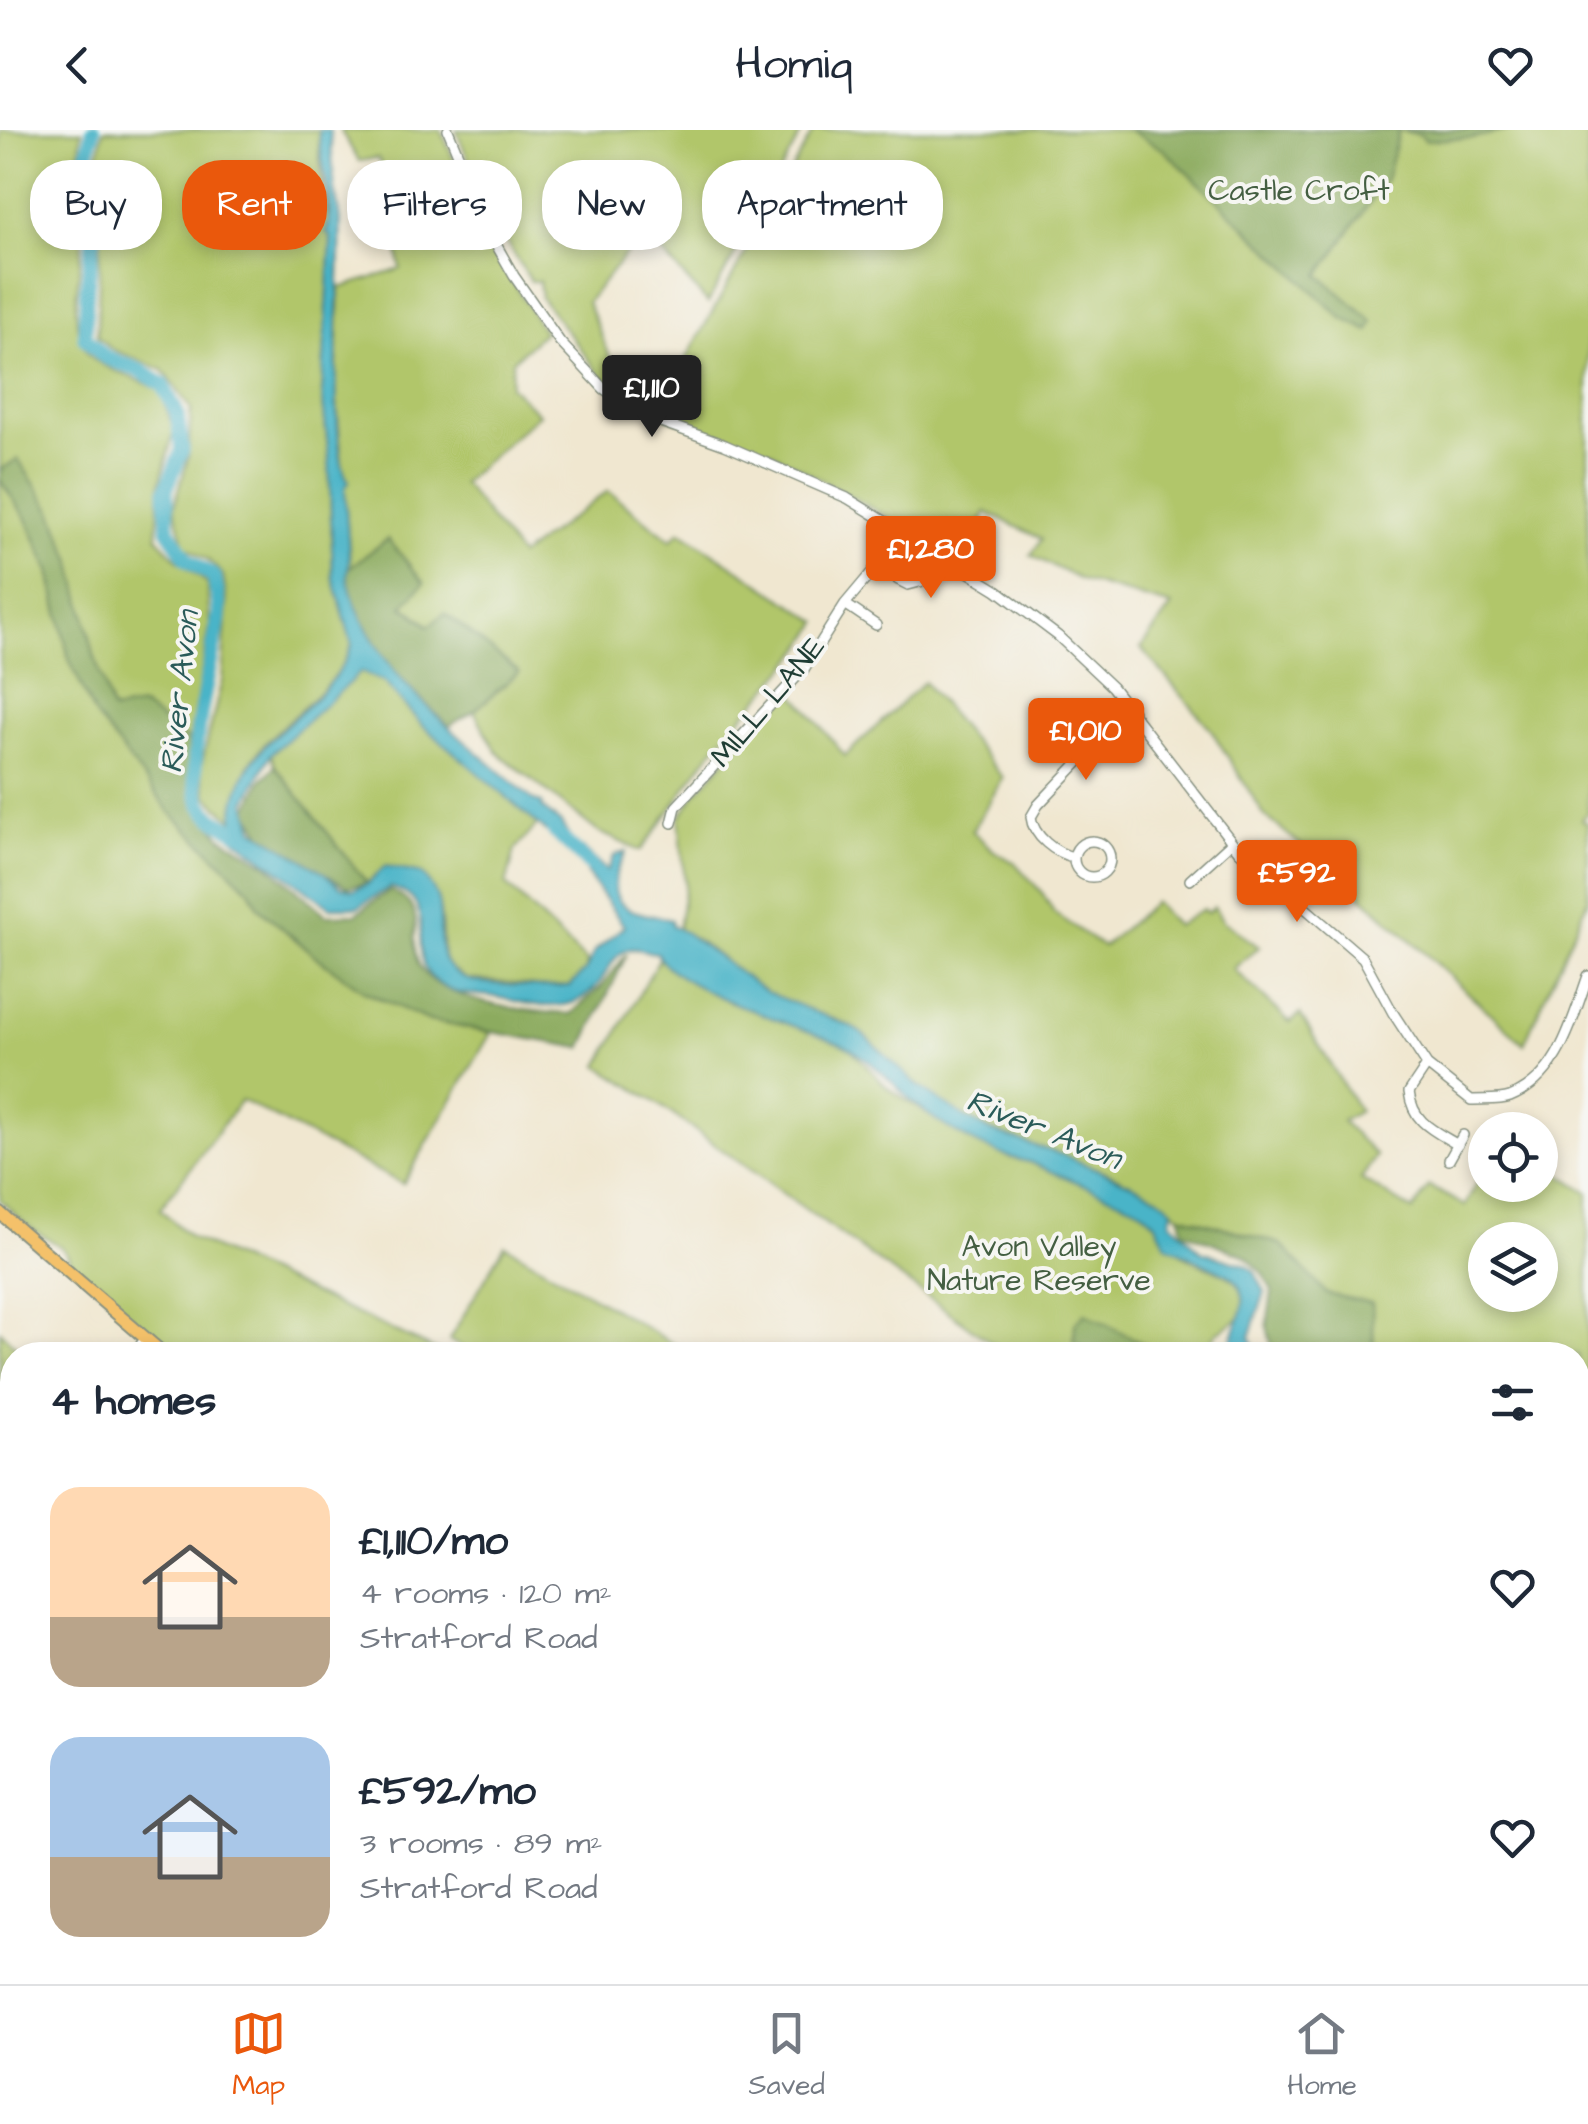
<!DOCTYPE html>
<meta charset="utf-8">
<style>
:root{--surface:#fff;--page:#f6f6f7;--text:#1f2937;--muted:#747a83;--line:#e0e1e3;--accent:#ea580c}
body{margin:0;font-family:"Architects Daughter",sans-serif;background:var(--page);color:var(--text);height:100vh;display:flex;flex-direction:column;font-size:38px;white-space:nowrap}
*{box-sizing:border-box;margin:0}
p{font-size:32px;color:var(--muted)}
.icon{flex:none;width:55px;height:55px;fill:none;stroke:currentColor;stroke-width:2;stroke-linecap:round;stroke-linejoin:round}
.map{position:relative;flex:1;overflow:hidden}
.details{position:absolute;left:0px;top:1212px;width:1590px;height:642px;display:flex;flex-direction:column;background:var(--surface);border-radius:40px 40px 0 0;box-shadow:0 5px 15px #0003}
.details>*{flex:none}
.guide{position:absolute;left:30px;top:30px;width:1000px;height:90px;display:flex;gap:20px}
.tools{position:absolute;left:1468px;top:982px;display:grid;gap:20px}
.tools a{display:grid;place-items:center;width:90px;height:90px;border-radius:50%;background:var(--surface);box-shadow:0 5px 15px #0003;font-size:50px}
.price{position:absolute;translate:-50% -85px;padding:0 22px;border-radius:10px;background:var(--accent);color:#fff;font-size:32px;line-height:65px;filter:drop-shadow(0 2px 5px #0008)}
.price::after{content:'';position:absolute;left:50%;top:60px;width:30px;height:22px;margin-left:-15px;background:inherit;clip-path:polygon(0 0,100% 0,50% 100%)}
.price.selected{background:#222;color:#fff}
ul{padding:0;list-style:none}
li{display:flex;align-items:center;gap:30px;height:250px;padding:0 50px}
li span{display:grid;place-items:center;flex:none;width:280px;height:200px;border-radius:30px;color:#555}
li>.icon{margin-inline-start:auto}
span .icon{width:120px;height:120px;fill:#fffc;stroke-width:1}
li b{font-size:42px}
h2{display:flex;justify-content:space-between;align-items:center;height:120px;padding:0 50px;font-size:42px}
.chip{padding:0 35px;border-radius:40px;background:var(--surface);box-shadow:0 5px 15px #0003;font-size:35px;line-height:90px}
.chip.selected{background:var(--accent);color:#fff}
header{display:flex;justify-content:space-between;align-items:center;height:130px;padding:0 50px;background:var(--surface);font-size:45px;font-weight:600}
.tab-bar{display:flex;justify-content:space-around;align-items:center;height:140px;border-top:2px solid var(--line);background:var(--surface);font-size:28px;color:var(--muted)}
.tab-bar a{display:grid;justify-items:center;gap:5px}
.tab-bar .selected{color:var(--accent)}
.map>svg:first-child{display:block}
.green{fill:#b1c66a;stroke:#68824f;stroke-width:2.5;fill-rule:evenodd}
.forest{fill:#8cab5e;stroke:#567449;stroke-width:2.5}
.water{fill:#4ab4c8;stroke:#34787e;stroke-width:2.5}
.lines{fill:none;stroke-linecap:round;stroke-linejoin:round}
.river{stroke:#4ab4c8;stroke-width:15}
.minor-casing{stroke:#889282;stroke-width:12}
.major-casing{stroke:#889282;stroke-width:15}
.minor{stroke:#fff;stroke-width:9}
.major{stroke:#f4c16a;stroke-width:11}
.labels{text-anchor:middle;dominant-baseline:central;stroke-width:8;stroke-linejoin:round;paint-order:stroke}
.park-label{font-size:30px;fill:#445f42;stroke:#f6f6f2}
.street-label{font-size:30px;fill:#1f3d34;stroke:#f6f6f2}
.water-label{font-size:32px;font-style:italic;fill:#2a5b59;stroke:#f6f6f2}
</style>
<header><svg class="icon" aria-label="back" viewBox="0 0 24 24"><path d="M15 5l-7 7 7 7"/></svg>Homiq<svg class="icon" aria-label="heart" viewBox="0 0 24 24"><path d="M12 20l-8-8c-3-5 5-10 8-4 3-6 11-1 8 4z"/></svg></header>
<div class="map">
<svg width="1588" height="1854" viewBox="0 0 1588 1854">
<rect width="100%" height="100%" fill="#f6f6f2"/>
<filter id="ink" filterUnits="userSpaceOnUse"><feTurbulence type="fractalNoise" baseFrequency=".01" numOctaves="2"/><feDisplacementMap in="SourceGraphic" scale="20" xChannelSelector="R" yChannelSelector="G"/><feConvolveMatrix kernelMatrix="1 2 1 2 8 2 1 2 1" color-interpolation-filters="sRGB"/></filter>
<filter id="wash" filterUnits="userSpaceOnUse"><feTurbulence type="fractalNoise" baseFrequency=".0048" numOctaves="4" result="noise"/><feDisplacementMap in="SourceGraphic" scale="40" xChannelSelector="R" yChannelSelector="G"/><feGaussianBlur stdDeviation="2.25" result="paint"/><feColorMatrix in="noise" values="0 0 0 0 0 0 0 0 0 0 0 0 0 0 0 0 0 1.4 0 .05"/><feComposite in="paint" operator="in"/></filter>
<g filter="url(#wash)">
<rect width="100%" height="100%" fill="#f0e7d0"/>
<path class="green" d="M0,0H82C77,34 82,66 83,100C83,136 65,189 87,222C99,239 142,249 161,261L174,301L160,354L157,407L177,429L207,453L210,496L189,611L142,576L112,581L94,525L73,434L52,381L18,330L0,340Z
M103,0H319V25L331,108L322,263L329,327L333,446L352,515C334,565 282,586 253,629C241,647 237,668 232,689L207,666L201,637L222,550L227,473L223,445L208,430L185,416L174,377L188,328L191,279L163,240L111,219L97,206L101,99L95,41Z
M340,0H441L455,32L402,59L391,56L378,28L359,31Z
M456,0H803L708,173L644,102L587,172L617,243L609,256L541,168L539,151H531C498,103 478,53 456,0Z
M814,0H1588V682L1582,689L1588,694V769L1524,914L1359,763L1264,685L1210,598L1141,518L1172,476L1081,450L1031,425L1042,409L986,382L965,431L772,322L656,283Z
M464,52L503,136L544,202L513,230L510,256L539,284L462,353L520,426L608,361L671,410L680,401L819,492C791,540 752,574 716,616C688,650 668,688 640,721L597,701L497,622L474,581L519,542L430,496L403,475L424,453L388,409L347,439L350,430L336,261L340,158L401,139L394,96L404,82Z
M0,350L27,389L50,442L69,529L170,682L250,760L259,778L314,825L365,862L430,891L491,903L403,1054L241,970L160,1079L190,1107L446,1225H176L71,1135C66,1115 54,1113 38,1103C24,1095 12,1081 0,1070Z
M361,541L384,552L422,595L539,693L515,720L506,755L587,832L586,840L570,856L545,857L467,849L451,839L443,828C441,791 445,775 422,744L386,736L367,753L275,636L271,624Z
M924,552L1003,648L972,701L994,721L1015,733L1043,764L1054,783L1103,817L1154,772L1176,796L1203,779L1207,783L1214,777L1223,791L1259,817L1233,839L1290,892L1300,884L1359,981L1342,991L1376,1026L1361,1049L1413,1081L1429,1056L1465,1076L1485,1037V1055H1540V1032L1588,1062V1324L1578,1323V1225H1374L1372,1173L1327,1165L1281,1114L1180,1085C1118,1032 1030,1024 960,985C934,969 910,950 888,930C878,921 873,911 861,903C835,884 799,881 771,865C738,846 711,815 678,799L685,754L679,688L696,663L790,558L845,626ZM1485,1110H1540V1165H1485Z
M659,829L683,847L728,871L848,916L889,959L940,992L1011,1028L1029,1032C1064,1047 1103,1059 1137,1077C1159,1090 1168,1117 1192,1130C1209,1139 1226,1142 1240,1155L1245,1173L1242,1187L1217,1203L1206,1220L1208,1225H1009L654,971L599,936Z
M505,1115L692,1225H475L449,1210Z
M0,1201L25,1225H12V1308L0,1289Z
M1578,1488L1588,1492V1854H1361L1352,1843L1578,1842Z"/>
<path class="forest" d="M1129,0H1399L1386,49L1319,145L1373,191L1369,201L1342,188L1164,20Z
M1400,0H1510L1472,8L1425,10L1421,5Z
M18,329L52,381L73,434L94,525L112,581L142,576L189,611L194,672L222,707L268,735L326,785L356,784L390,760C429,779 410,794 416,826C425,873 533,882 571,884L601,857L627,824L582,918L430,891L365,862L314,825L259,778L250,760L170,682L94,584L69,529L50,441L27,389L0,350V340Z
M388,409L424,453L403,476L429,496L445,483L519,542L474,581L449,596C406,555 349,505 347,439Z
M275,636L367,753L348,757L264,707L247,681L261,651Z
M1180,1085L1281,1114L1327,1164L1372,1173L1374,1224L1274,1225L1267,1197L1272,1161L1263,1143L1244,1125L1183,1101Z
M1085,1183L1165,1225H1095L1074,1211L1075,1194Z
M1578,1323L1588,1324V1445L1578,1440Z
M169,1843H259L261,1854H170Z
M1306,1843H1352L1361,1854H1212L1204,1843Z"/>
<path class="water" d="M319,0H330L335,63L341,89C341,132 327,329 349,351L345,358C346,381 348,404 349,427C350,435 346,441 348,450C371,546 464,608 534,671L542,673V678L561,693L571,710L567,714L548,703L422,595L384,552L361,542L271,624L246,672L254,699L325,743L341,757L353,760L368,754L385,736L422,744C449,774 436,789 442,824C444,833 453,842 462,847C478,856 550,858 570,856L586,840L594,822L624,796L587,744L585,731L576,724L582,718L607,741L614,726L626,721C624,730 618,735 616,744C607,786 647,782 671,790L672,796L686,803L766,862L850,896L864,905L917,955L963,986L993,1002L1063,1025L1132,1054L1159,1067L1173,1079L1171,1091L1201,1121L1246,1135L1254,1141L1265,1162L1250,1207L1259,1225H1238L1231,1217C1234,1192 1257,1170 1232,1147L1167,1115L1155,1092L1139,1078L1029,1032C989,1024 944,999 913,972C890,952 869,926 841,914C805,898 669,858 657,823C646,823 638,816 627,820C615,824 609,839 602,849C575,889 536,875 496,867C482,864 464,866 450,860C389,832 452,774 390,757L358,777H330L233,707C227,604 323,593 352,515L333,446L329,327L322,263L331,108L326,102C336,72 319,32 319,0Z"/>
<g class="lines">
<path class="river" d="M93,0L85,37L95,97L87,157L85,208L105,227L141,241L163,255L177,283L182,320L166,360L168,399L187,429L214,447C216,459 220,473 219,485C215,530 175,652 208,683C218,693 235,701 248,707
M554,701L592,737"/>
</g>
</g>
<g filter="url(#ink)">
<g class="lines">
<defs>
<path id="minor" d="M448,0L493,109L514,146L560,212L604,259L647,287L725,315L847,368L997,460L1058,506L1112,557L1239,721L1363,828L1393,883L1427,935L1471,970C1483,969 1499,971 1510,967C1559,948 1572,890 1588,846
M898,450L908,455L931,449L949,429
M845,474L876,495
M672,693L676,677L804,539L845,474L903,405
M1074 729a18 18 0 1 1 36 0a18 18 0 1 1-36 0Z
M1074,727C1056,724 1033,706 1031,687L1038,675L1113,596L1133,581
M1190,750L1232,712
M1427,935L1409,962C1413,993 1433,1000 1458,1015
M1449,1030L1463,1005
M133,1225L146,1208
M0,1305L12,1325
M0,1613L12,1612
M159,1842L160,1854
M329,1842L343,1854
M517,1842L535,1854
M713,1842L752,1854
M600,1854L604,1842
M972,1854L976,1842"/>
<path id="major" d="M0,1083L165,1225
M979,1842L1001,1854"/>
</defs>
<use href="#minor" class="minor-casing"/>
<use href="#major" class="major-casing"/>
<use href="#minor" class="minor"/>
<use href="#major" class="major"/>
</g>
</g>
<g class="labels">
<g class="park-label">
<text x="1299" y="61">Castle Croft</text>
<text x="1039" y="1117">Avon Valley<tspan x="1039" dy="34">Nature Reserve</tspan></text>
</g>
<g class="street-label">
<text transform="translate(768 572) rotate(-50)">MILL LANE</text>
</g>
<g class="water-label">
<text transform="translate(180 562) rotate(-84)">River Avon</text>
<text transform="translate(1044 1000) rotate(22)">River Avon</text>
</g>
</g>
</svg>
<div class="tools">
<a><svg class="icon" aria-label="locate" viewBox="0 0 24 24"><circle cx="12" cy="12" r="6"/><path d="M12 2v4M12 18v4M2 12h4M18 12h4"/></svg></a>
<a><svg class="icon" aria-label="layers" viewBox="0 0 24 24"><path d="M12 4l9 5-9 5-9-5zM3 14l9 5 9-5"/></svg></a>
</div>
<b class="price selected" style="left:652px;top:310px">£1,110</b>
<b class="price" style="left:931px;top:471px">£1,280</b>
<b class="price" style="left:1086px;top:653px">£1,010</b>
<b class="price" style="left:1297px;top:795px">£592</b>
<div class="guide">
<a class="chip">Buy</a>
<a class="chip selected">Rent</a>
<a class="chip">Filters</a>
<a class="chip">New</a>
<a class="chip">Apartment</a>
</div>
<section class="details">
<h2>4 homes<svg class="icon" aria-label="filters" viewBox="0 0 24 24"><path d="M4 7h16M4 17h16"/><circle cx="9" cy="7" r="2"/><circle cx="15" cy="17" r="2"/></svg></h2>
<ul>
<li><span style="background:linear-gradient(#ffd9b3 65%,#b9a48a 0)"><svg class="icon" aria-label="home" viewBox="0 0 24 24"><path d="M3 11l9-7 9 7M6 9v11h12V9"/></svg></span><div><b>£1,110/mo</b><p>4 rooms · 120 m²</p><p>Stratford Road</p></div><svg class="icon" aria-label="heart" viewBox="0 0 24 24"><path d="M12 20l-8-8c-3-5 5-10 8-4 3-6 11-1 8 4z"/></svg></li>
<li><span style="background:linear-gradient(#a9c7e8 60%,#b9a48a 0)"><svg class="icon" aria-label="home" viewBox="0 0 24 24"><path d="M3 11l9-7 9 7M6 9v11h12V9"/></svg></span><div><b>£592/mo</b><p>3 rooms · 89 m²</p><p>Stratford Road</p></div><svg class="icon" aria-label="heart" viewBox="0 0 24 24"><path d="M12 20l-8-8c-3-5 5-10 8-4 3-6 11-1 8 4z"/></svg></li>
</ul>
</section>
</div>
<nav class="tab-bar">
<a class="selected"><svg class="icon" aria-label="map" viewBox="0 0 24 24"><path d="M3 6l6-2 6 2 6-2v14l-6 2-6-2-6 2zM9 4v14M15 6v14"/></svg>Map</a>
<a><svg class="icon" aria-label="saved" viewBox="0 0 24 24"><path d="M7 4h10v16l-5-4-5 4z"/></svg>Saved</a>
<a><svg class="icon" aria-label="home" viewBox="0 0 24 24"><path d="M3 11l9-7 9 7M6 9v11h12V9"/></svg>Home</a>
</nav>
